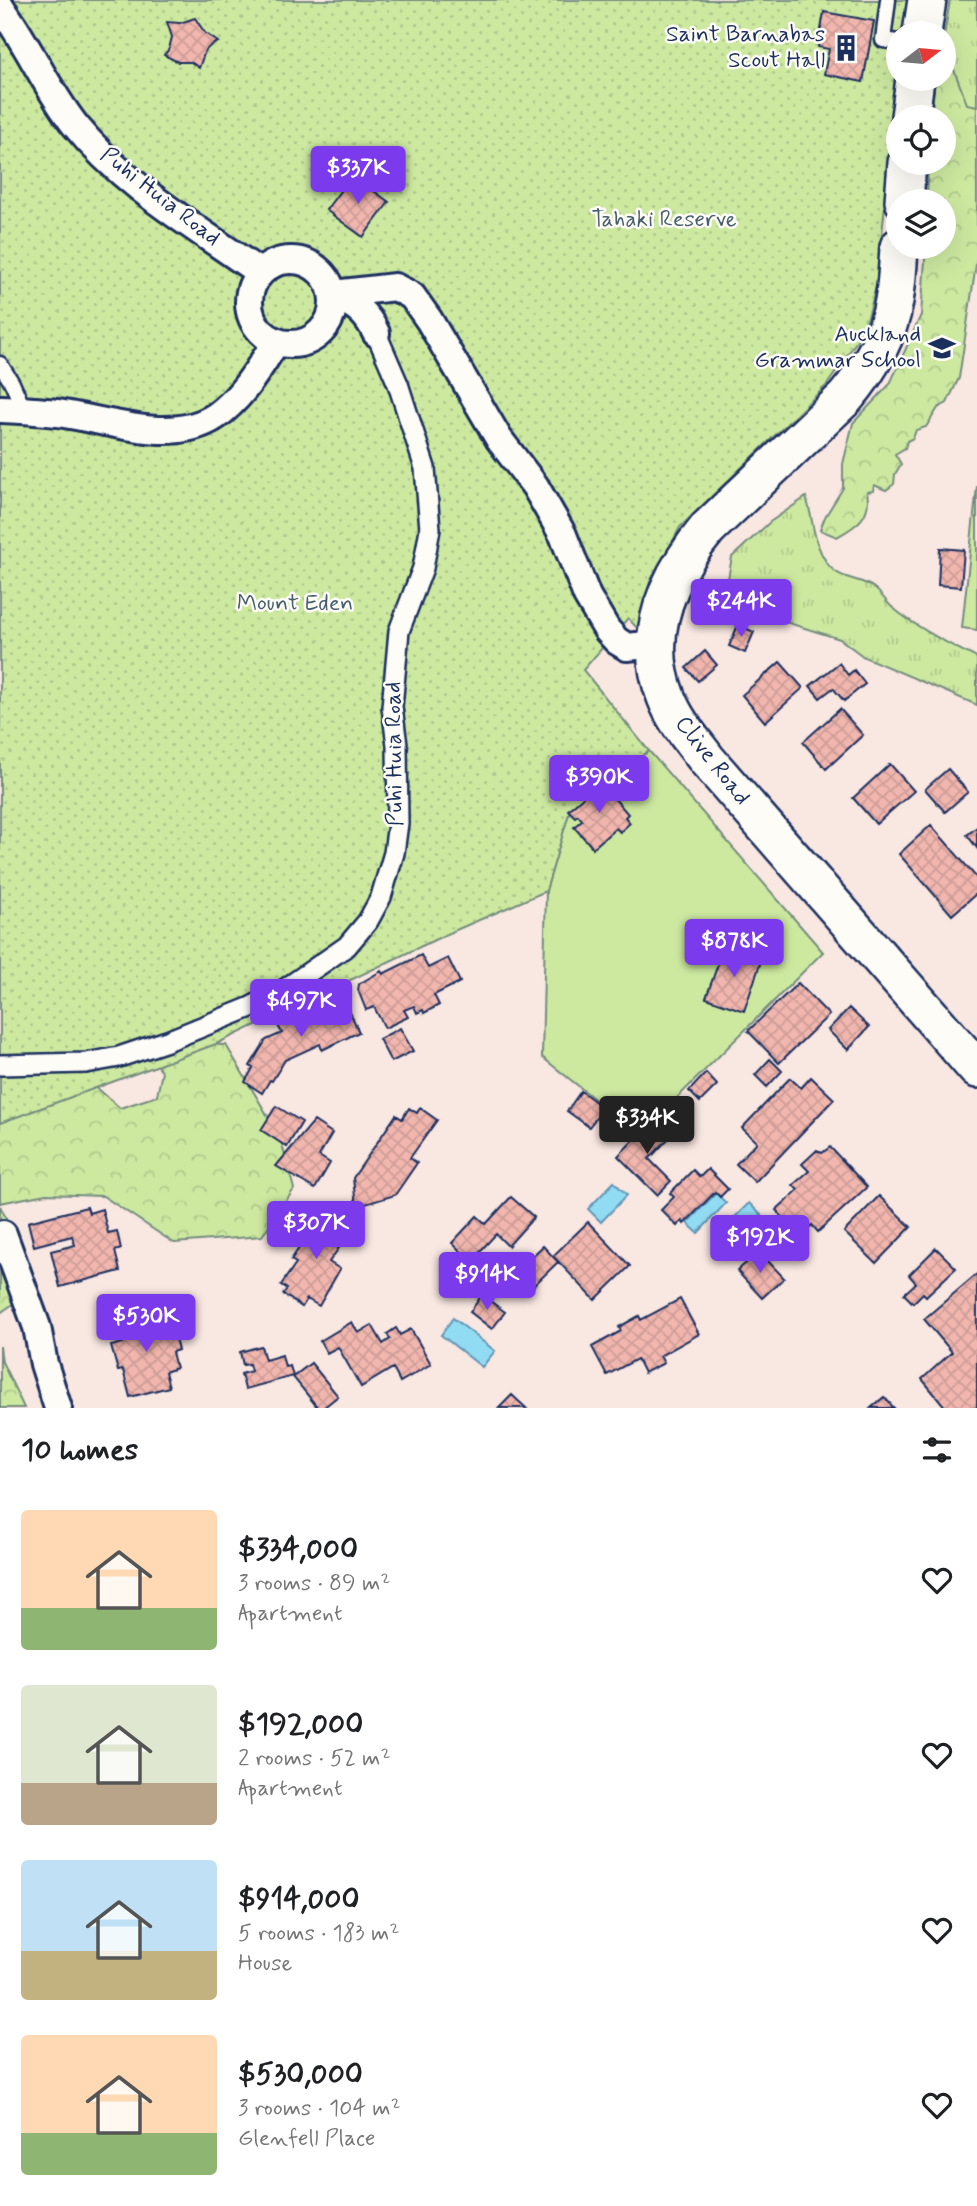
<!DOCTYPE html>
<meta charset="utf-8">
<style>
:root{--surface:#fff;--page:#f6f6f6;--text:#202124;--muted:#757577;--accent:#7c3aed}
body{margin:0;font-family:Mynerve,sans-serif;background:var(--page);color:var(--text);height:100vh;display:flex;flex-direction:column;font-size:26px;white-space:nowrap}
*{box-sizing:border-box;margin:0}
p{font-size:23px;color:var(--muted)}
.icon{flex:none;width:38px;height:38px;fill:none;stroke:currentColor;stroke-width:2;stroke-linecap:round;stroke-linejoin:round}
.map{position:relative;height:1408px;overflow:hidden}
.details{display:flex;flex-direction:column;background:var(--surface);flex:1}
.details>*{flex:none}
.needle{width:46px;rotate:74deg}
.fabs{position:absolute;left:886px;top:21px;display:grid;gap:14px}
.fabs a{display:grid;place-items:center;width:70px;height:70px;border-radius:50%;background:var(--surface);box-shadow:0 7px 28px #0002;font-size:35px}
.price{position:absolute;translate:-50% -60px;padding:0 16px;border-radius:7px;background:var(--accent);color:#fff;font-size:23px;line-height:46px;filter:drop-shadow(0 2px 4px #0008)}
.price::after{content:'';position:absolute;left:50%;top:42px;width:21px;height:16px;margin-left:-10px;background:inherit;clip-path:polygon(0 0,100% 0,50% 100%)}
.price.active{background:#222;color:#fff}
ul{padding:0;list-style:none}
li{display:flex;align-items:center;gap:21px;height:175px;padding:0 21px}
li span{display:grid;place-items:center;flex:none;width:196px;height:140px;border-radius:7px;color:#555}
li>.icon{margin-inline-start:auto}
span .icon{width:84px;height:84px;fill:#fffc;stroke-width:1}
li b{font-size:30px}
h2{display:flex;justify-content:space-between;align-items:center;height:84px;padding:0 21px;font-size:30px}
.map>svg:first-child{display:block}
.grass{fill:url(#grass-tufts);stroke:#748c7f;stroke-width:2}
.forest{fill:url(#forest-crowns);stroke:#748c7f;stroke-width:2}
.park{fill:url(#park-dots);stroke:#748c7f;stroke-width:2}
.garden{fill:#cde9a0;stroke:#748c7f;stroke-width:2}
.water{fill:#92dcf3;stroke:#6297b7;stroke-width:2}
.building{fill:url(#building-cross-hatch);stroke:#1b2f5e;stroke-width:2}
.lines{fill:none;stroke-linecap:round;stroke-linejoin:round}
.service-casing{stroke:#1b2f5e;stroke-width:19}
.pedestrian-casing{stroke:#1b2f5e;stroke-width:24}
.minor-casing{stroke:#1b2f5e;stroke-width:32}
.secondary-casing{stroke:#1b2f5e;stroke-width:42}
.service{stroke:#fdfcf7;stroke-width:14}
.pedestrian{stroke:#fdfcf7;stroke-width:19}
.minor{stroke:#fdfcf7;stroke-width:26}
.secondary{stroke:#fdfcf7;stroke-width:37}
.labels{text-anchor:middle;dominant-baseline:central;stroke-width:5;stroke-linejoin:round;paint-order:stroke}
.poi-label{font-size:23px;fill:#1b2f5e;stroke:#fdfcf7;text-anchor:end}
.street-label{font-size:23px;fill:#1b2f5e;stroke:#fdfcf7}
.park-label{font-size:23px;fill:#485e6e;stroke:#fdfcf7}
</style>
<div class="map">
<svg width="977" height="1408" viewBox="0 0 977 1408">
<defs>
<pattern id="grass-tufts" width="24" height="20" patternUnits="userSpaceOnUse" patternTransform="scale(1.75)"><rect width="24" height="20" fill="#cde9a0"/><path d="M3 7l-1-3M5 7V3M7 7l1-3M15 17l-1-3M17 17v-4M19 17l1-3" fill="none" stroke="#afc88c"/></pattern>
<pattern id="forest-crowns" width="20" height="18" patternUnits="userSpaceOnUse" patternTransform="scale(1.75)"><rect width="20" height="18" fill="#cde9a0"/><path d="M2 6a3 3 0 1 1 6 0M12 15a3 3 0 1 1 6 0" fill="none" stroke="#afc88c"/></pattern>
<pattern id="park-dots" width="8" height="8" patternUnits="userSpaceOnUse" patternTransform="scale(1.75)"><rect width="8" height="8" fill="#cde9a0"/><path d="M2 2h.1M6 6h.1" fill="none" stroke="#afc88c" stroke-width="1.8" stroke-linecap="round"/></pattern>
<pattern id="building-cross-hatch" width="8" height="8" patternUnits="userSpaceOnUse" patternTransform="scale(1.75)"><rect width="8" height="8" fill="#f1b6ae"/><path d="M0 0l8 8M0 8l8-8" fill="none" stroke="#ce9d98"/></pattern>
</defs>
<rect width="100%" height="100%" fill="#f9e7e1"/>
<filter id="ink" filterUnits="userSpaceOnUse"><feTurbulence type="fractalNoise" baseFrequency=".0143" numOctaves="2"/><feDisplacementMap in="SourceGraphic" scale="14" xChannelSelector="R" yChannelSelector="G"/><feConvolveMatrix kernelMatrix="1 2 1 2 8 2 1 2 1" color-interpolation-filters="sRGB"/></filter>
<g filter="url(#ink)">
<path class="grass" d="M950,0H977V106L967,105L952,65L943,64V42Z
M806,497C814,521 812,541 827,563C839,581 859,577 874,588C881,593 886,602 893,608C917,628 948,644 977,658V705L864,657L840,639L737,607L718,597L728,579L732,557L770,522Z"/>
<path class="forest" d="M943,64L952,65L967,104L977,106V258L959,378L947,403L938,408L926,427L916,430L913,438L907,441L905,448L895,454L901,464L895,474L894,484L886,490L874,485L873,491L867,492C872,517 856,526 837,537L820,530L825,517L843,488V464L853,423L890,384L921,315L926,247H943V201H927L928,163H943V117H931L935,79H943Z
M200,1044L226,1045L280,1137L294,1189L262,1236L174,1243L103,1196L46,1194L0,1203V1080H88L120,1108L157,1096L162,1072L151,1058Z
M0,1206L22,1250L16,1302L0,1313Z
M0,1346L2,1362L24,1408H0Z"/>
<path class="park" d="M0,0H910L905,33H898V79L877,283L868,317L856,342L827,385L680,527L649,587L637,628L628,618L583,670L649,751L571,807L546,891L449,933L216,1044L0,1123Z"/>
<path class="garden" d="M977,486V630L962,628Z
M649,751L823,952L640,1135L542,1057L546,891L571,807Z"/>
<path class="water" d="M614,1182L627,1195L601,1222L588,1209Z
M716,1193L726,1203L698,1233L687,1223Z
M749,1203L762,1216L737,1241L724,1228Z
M453,1318L495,1351L482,1367L441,1335Z"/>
<path class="building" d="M824,12L874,21L863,82L824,74L829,49L818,47Z
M195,18L205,33L218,42L210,46L205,51L199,68L191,62H178L164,55L169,49L172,37L167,22L180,23Z
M352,175L389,202L363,237L326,210Z
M940,548L964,550L961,587L938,585Z
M738,625L754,632L745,653L729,646Z
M705,651L717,665L698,681L686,668Z
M780,662L803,688L765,722L742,695Z
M839,663L848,675L854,670L865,684L844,701L833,688L820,698L810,686Z
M840,709L863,735L826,769L803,742Z
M890,764L914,791L876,824L853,798Z
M948,769L968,792L945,812L925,789Z
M600,782L628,814L625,817L630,823L620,832L616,828L593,848L574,827L582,820L578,815L575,817L568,810Z
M931,825L977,878V893L952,915L899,854Z
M977,827V848L967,835Z
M724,947L761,961L744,1011L706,998Z
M421,955L428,968L448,958L460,982L434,995L439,1005L424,1013L423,1010L417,1013L414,1006L404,1010L408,1017L385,1028L374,1007L366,1010L358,990L359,984L381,971L383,974Z
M798,983L829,1015L779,1063L748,1031Z
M343,997L359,1032L322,1050L320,1044L285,1060L272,1081L270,1080L262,1093L245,1082L253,1068L250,1066L266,1040L282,1033L276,1022L297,1012L300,1017Z
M849,1008L869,1027L848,1050L828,1030Z
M400,1028L413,1051L391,1062L379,1039Z
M770,1059L782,1071L767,1087L755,1075Z
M706,1073L717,1085L700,1102L689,1091Z
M811,1077L834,1099L755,1182L736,1164L757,1142L742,1128L790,1078L801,1088Z
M581,1091L604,1108L589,1127L567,1111Z
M276,1106L302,1122L287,1147L261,1130Z
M409,1108L417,1113L420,1108L437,1120L410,1158L417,1163L395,1195L356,1207L353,1178L396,1115L402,1119Z
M654,1119L671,1136L649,1159L671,1181L657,1195L618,1156Z
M314,1121L332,1133L319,1156L330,1163L315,1189L276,1166Z
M830,1147L867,1187L818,1232L812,1225L800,1236L776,1210L798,1190L793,1185L809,1171L802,1164L817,1150L822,1153Z
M708,1169L728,1189L720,1197L715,1192L684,1224L682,1221L677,1226L661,1210L674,1197L670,1193L693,1170L700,1177Z
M879,1196L911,1227L876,1263L844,1232Z
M511,1197L534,1217L508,1246L496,1234L471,1261L452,1243L477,1216L486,1224Z
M87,1207L89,1213L102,1209L108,1233L117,1231L121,1249L115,1251L120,1271L60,1287L51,1251L75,1245L72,1236L34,1246L28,1222Z
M326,1208L349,1223L335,1245L339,1248L329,1262L340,1269L319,1306L307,1299L302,1307L283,1294L287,1289L281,1285L296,1263L291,1260Z
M588,1222L630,1266L595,1300L553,1256Z
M543,1246L558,1262L528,1291L512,1275Z
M936,1248L956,1268L926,1296L923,1293L913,1303L904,1294L916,1283L909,1275Z
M757,1253L765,1261L766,1259L784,1278L762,1298L737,1271Z
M977,1274V1408H946L922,1379L952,1352L924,1319Z
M482,1295L505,1312L492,1329L470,1312Z
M680,1299L699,1334L660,1356L664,1363L644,1373L637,1359L607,1375L592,1347L621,1331L619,1327L639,1316L641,1320Z
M164,1314L168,1328L172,1327L178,1350L172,1352L176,1368L165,1372L169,1387L130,1397L123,1370L118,1371L111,1346L123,1343L118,1326Z
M352,1322L358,1333L372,1325L383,1344L390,1339L387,1334L396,1328L400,1335L411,1329L431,1364L400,1382L393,1368L361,1387L338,1347L327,1353L320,1341Z
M261,1346L265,1360L282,1355L285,1367L290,1366L293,1376L245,1389L241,1374L251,1371L249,1364L243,1365L240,1352Z
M311,1363L338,1396L323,1408H318L293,1377Z
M512,1395L526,1408H499Z
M884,1397L894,1408H871Z"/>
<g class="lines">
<defs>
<path id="service" d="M888,0L883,40L898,42
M0,364L12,383L24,410"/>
<path id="pedestrian" d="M0,1065L86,1063L119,1057L167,1041L251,1007L282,991L347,946L368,921L381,897L394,853L398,823L397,745L392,707L399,631L423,568L430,529L425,468L398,384L376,333"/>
<path id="minor" d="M0,6C28,44 46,88 75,125C125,187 196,227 260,273
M249 302a42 42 0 1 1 84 0a42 42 0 1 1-84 0Z
M334,294L395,287L412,296L429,320L499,439L535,486L563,535L587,596L607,630L617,641L627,647L656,644
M334,294C355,306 365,310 376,333
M0,409C21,410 43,411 64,414C111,421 173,445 216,416C242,398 259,368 276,342
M3,1234L37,1327L44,1364L58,1408"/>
<path id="secondary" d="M922,33L927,0
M910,117L915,79
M904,201L907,163
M899,247C898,265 897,284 894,301C888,338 868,371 845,398L708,528C668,576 641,634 666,697C675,721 692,740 707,760L977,1069"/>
</defs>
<use href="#service" class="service-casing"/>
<use href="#pedestrian" class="pedestrian-casing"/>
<use href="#minor" class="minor-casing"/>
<use href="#secondary" class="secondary-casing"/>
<use href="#service" class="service"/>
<use href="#pedestrian" class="pedestrian"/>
<use href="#minor" class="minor"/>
<use href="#secondary" class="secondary"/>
</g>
</g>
<defs>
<symbol id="building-bare" viewBox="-9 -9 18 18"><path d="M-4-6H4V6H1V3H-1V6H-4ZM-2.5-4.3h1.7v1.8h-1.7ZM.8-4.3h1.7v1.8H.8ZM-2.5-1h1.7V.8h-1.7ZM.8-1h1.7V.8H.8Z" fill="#1b2f5e" stroke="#fdfcf7" stroke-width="2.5" paint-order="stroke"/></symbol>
<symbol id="school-bare" viewBox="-9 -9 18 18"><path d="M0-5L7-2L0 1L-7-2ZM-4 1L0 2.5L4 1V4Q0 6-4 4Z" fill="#1b2f5e" stroke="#fdfcf7" stroke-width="2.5" paint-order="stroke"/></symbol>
</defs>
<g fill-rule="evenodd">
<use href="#building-bare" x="827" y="29" width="38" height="38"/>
<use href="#school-bare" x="923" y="329" width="38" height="38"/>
</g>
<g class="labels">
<g class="poi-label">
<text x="825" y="35">Saint Barnabas<tspan x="825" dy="26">Scout Hall</tspan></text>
<text x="921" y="335">Auckland<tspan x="921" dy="26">Grammar School</tspan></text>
</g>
<g class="street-label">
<text transform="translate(160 197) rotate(38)">Puhi Huia Road</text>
<text transform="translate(395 754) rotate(-91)">Puhi Huia Road</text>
<text transform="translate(712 761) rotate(52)">Clive Road</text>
</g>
<g class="park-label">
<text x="664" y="220">Tahaki Reserve</text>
<text x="295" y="604">Mount Eden</text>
</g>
</g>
</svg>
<div class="fabs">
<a><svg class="needle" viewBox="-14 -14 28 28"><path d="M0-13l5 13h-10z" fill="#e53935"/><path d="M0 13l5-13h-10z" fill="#757577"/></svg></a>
<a><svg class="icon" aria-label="locate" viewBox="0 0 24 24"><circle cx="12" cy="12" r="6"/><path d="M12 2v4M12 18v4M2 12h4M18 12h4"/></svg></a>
<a><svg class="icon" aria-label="layers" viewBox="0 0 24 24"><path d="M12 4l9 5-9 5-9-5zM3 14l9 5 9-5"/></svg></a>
</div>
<b class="price" style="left:358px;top:206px">$337K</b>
<b class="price" style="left:741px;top:639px">$244K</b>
<b class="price" style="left:599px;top:815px">$390K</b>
<b class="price" style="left:734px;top:979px">$878K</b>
<b class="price" style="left:301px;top:1039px">$497K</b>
<b class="price active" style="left:647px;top:1156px">$334K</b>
<b class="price" style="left:316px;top:1261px">$307K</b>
<b class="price" style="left:760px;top:1275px">$192K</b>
<b class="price" style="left:487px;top:1312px">$914K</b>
<b class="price" style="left:146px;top:1354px">$530K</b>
</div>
<section class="details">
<h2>10 homes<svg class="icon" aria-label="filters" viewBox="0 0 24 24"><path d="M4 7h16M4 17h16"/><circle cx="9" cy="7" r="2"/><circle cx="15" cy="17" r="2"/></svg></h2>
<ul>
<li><span style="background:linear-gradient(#ffd9b3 70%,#8fb573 0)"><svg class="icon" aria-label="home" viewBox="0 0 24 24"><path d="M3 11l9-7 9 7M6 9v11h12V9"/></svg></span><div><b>$334,000</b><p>3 rooms · 89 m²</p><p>Apartment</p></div><svg class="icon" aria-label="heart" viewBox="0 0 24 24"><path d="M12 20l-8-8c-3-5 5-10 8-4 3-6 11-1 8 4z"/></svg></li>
<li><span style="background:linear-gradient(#dfe7d0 70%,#b9a48a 0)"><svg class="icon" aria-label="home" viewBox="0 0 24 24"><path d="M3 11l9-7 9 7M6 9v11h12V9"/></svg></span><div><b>$192,000</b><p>2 rooms · 52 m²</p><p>Apartment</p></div><svg class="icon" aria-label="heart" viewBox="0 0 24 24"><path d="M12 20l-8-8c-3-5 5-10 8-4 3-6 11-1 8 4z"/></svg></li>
<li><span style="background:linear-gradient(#bfe0f5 65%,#c2b280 0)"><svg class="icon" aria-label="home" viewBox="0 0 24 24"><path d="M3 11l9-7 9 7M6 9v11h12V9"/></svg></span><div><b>$914,000</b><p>5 rooms · 183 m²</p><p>House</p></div><svg class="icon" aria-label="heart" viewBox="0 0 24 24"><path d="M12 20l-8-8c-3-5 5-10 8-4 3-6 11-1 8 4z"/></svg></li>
<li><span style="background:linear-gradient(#ffd9b3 70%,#8fb573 0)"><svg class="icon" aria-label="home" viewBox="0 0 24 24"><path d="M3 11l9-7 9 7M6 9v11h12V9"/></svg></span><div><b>$530,000</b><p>3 rooms · 104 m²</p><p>Glenfell Place</p></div><svg class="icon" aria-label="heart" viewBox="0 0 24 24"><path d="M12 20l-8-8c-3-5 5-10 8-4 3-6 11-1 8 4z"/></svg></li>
</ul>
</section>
